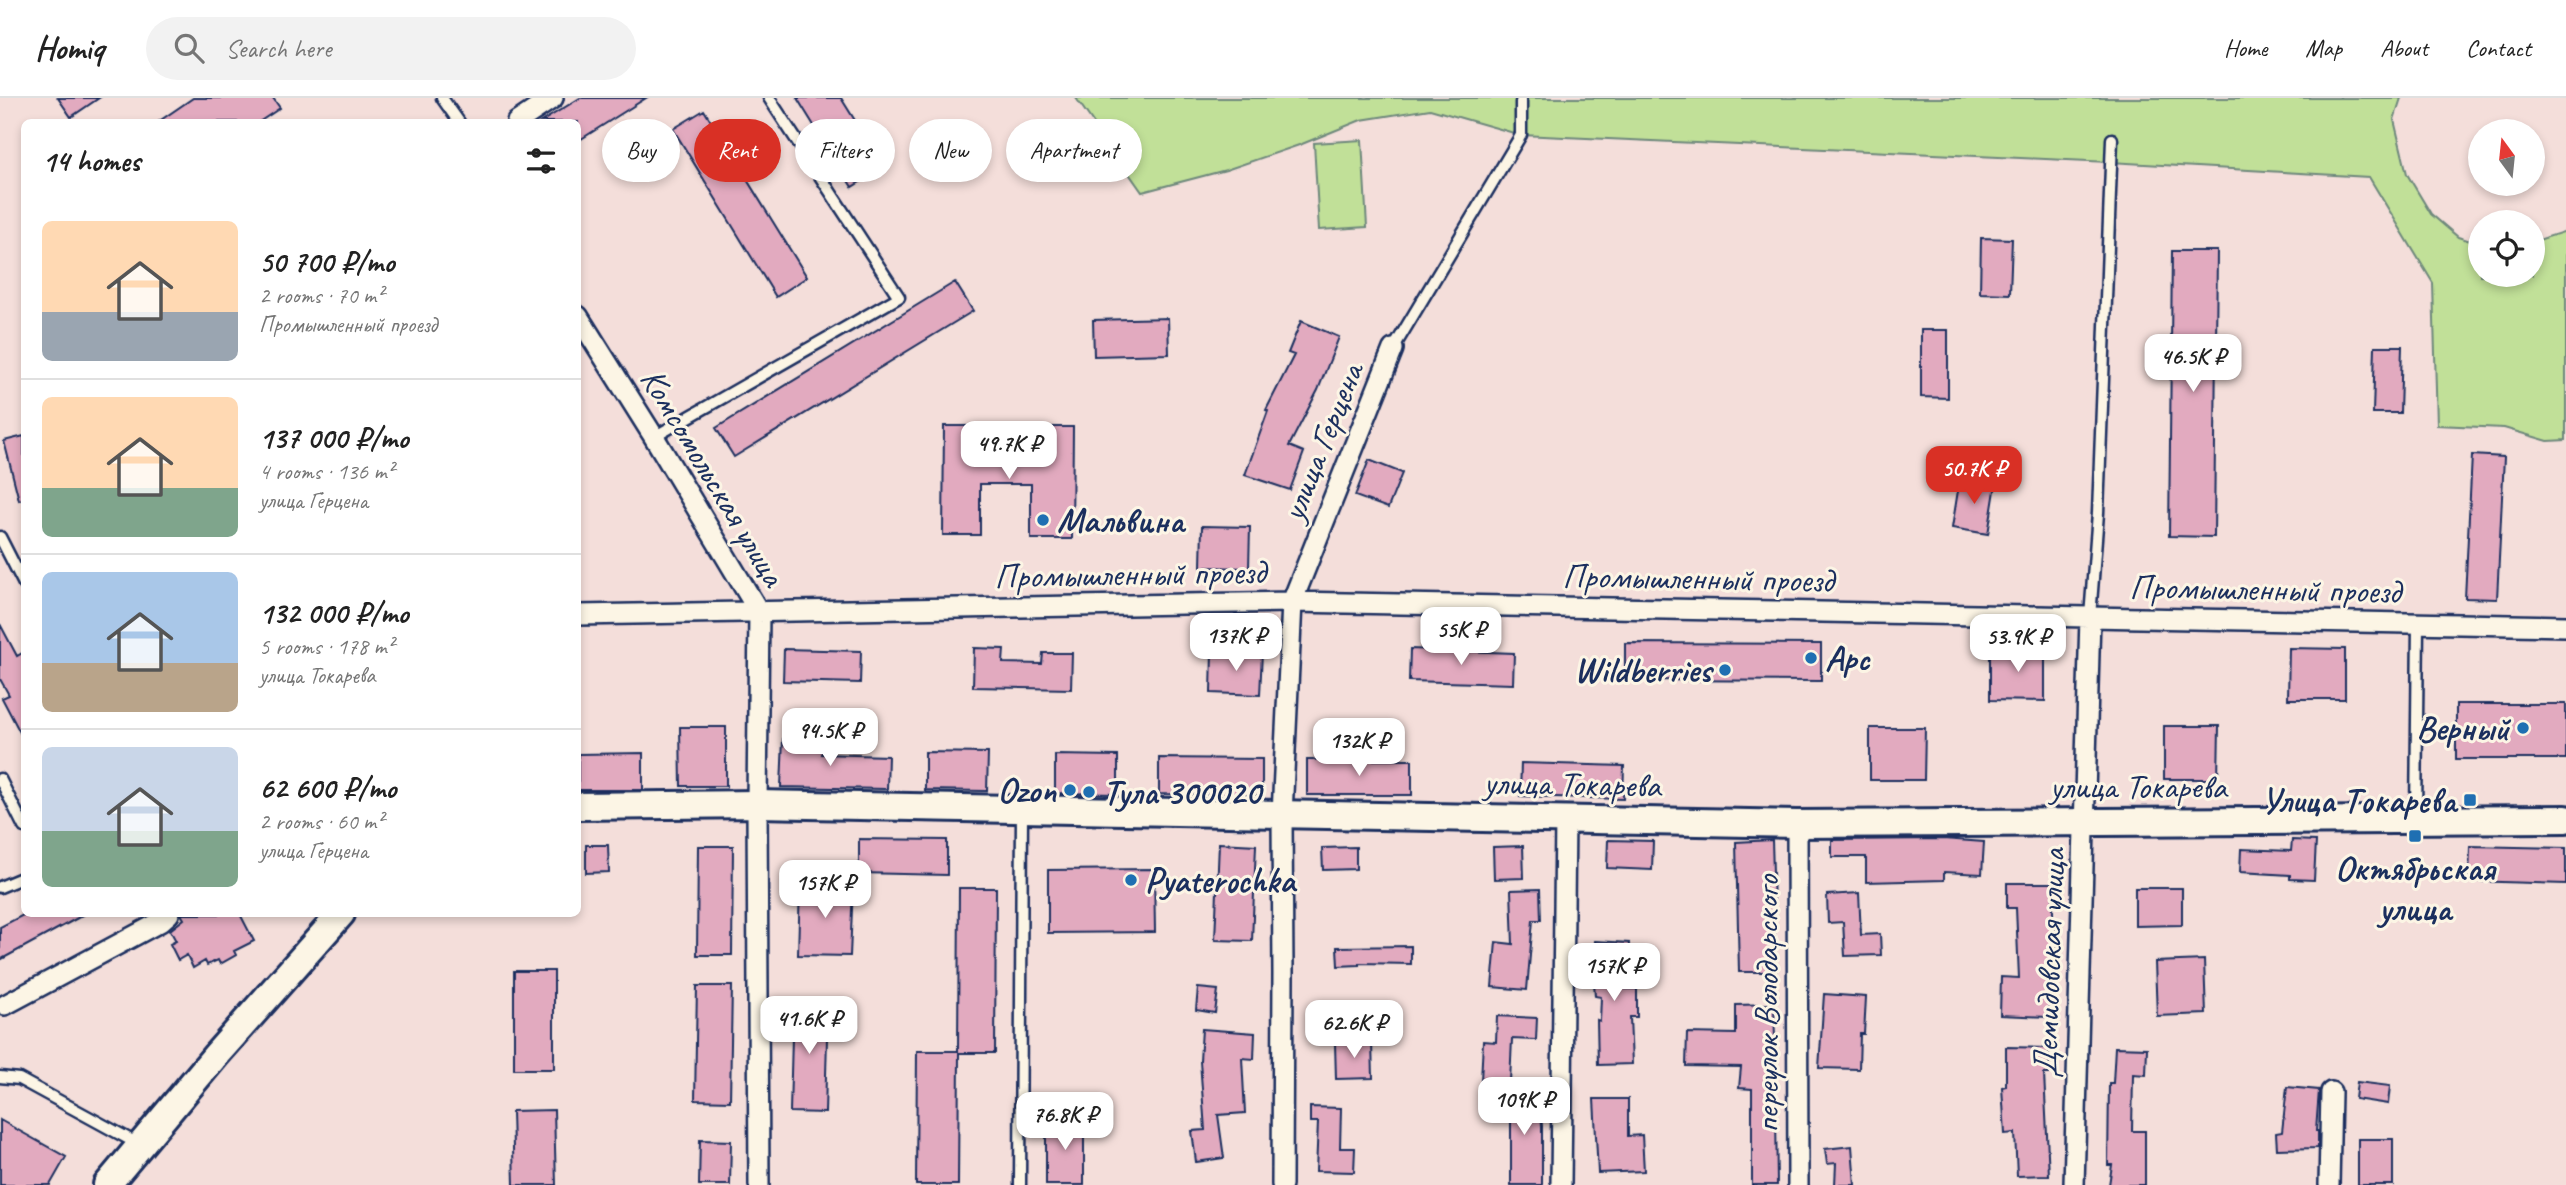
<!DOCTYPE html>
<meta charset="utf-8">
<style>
:root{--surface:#fff;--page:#f2f2f2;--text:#222;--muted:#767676;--line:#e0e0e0;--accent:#d93025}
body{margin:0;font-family:Caveat,sans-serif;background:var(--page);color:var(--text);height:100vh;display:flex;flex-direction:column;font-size:26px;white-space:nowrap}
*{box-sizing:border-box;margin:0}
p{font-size:23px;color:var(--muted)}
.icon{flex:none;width:38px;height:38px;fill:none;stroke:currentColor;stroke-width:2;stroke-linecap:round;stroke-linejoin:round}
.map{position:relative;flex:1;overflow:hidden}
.details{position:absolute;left:21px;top:21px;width:560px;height:798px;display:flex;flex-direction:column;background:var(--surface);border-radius:10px;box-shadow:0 4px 10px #0003}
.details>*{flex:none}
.guide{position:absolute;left:602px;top:21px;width:665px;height:63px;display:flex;gap:14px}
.needle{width:46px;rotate:345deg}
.controls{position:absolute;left:2468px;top:21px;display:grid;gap:14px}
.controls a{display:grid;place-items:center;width:77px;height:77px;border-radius:50%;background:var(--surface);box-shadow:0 4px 10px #0003;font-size:35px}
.price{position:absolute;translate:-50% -60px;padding:0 16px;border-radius:14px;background:#fff;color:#222;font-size:23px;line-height:46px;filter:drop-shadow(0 2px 4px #0008)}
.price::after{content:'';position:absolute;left:50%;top:42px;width:21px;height:16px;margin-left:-10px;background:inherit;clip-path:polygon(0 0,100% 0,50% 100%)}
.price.current{background:var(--accent);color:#fff}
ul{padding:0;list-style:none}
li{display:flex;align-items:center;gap:21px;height:175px;padding:0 21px}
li+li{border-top:2px solid var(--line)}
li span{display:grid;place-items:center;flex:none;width:196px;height:140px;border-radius:10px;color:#555}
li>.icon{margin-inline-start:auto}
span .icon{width:84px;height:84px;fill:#fffc;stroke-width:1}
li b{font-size:30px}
h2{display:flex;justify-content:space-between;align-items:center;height:84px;padding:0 21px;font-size:30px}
.pill{padding:0 24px;border-radius:32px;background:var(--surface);box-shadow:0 4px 10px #0003;font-size:24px;line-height:63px}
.pill.current{background:var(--accent);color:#fff}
header{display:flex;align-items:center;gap:42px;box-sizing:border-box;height:98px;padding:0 35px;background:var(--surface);border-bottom:2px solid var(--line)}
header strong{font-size:33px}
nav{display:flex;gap:38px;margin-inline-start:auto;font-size:24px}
.search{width:490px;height:63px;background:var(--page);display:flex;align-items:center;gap:18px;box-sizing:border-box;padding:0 24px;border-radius:38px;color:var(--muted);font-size:26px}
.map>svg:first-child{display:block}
.green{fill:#c1e098;stroke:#6e887b;stroke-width:2}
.building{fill:#e2aabf;stroke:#1b2f5e;stroke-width:2}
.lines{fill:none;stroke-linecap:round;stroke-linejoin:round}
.lane-casing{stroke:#1b2f5e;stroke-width:15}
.street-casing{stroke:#1b2f5e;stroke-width:24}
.secondary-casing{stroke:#1b2f5e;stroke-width:32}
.lane{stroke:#fcf5e5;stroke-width:10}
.street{stroke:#fcf5e5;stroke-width:19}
.secondary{stroke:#fcf5e5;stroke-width:26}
.poi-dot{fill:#1f6fb2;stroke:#fcf5e5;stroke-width:2.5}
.labels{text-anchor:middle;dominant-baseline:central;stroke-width:6;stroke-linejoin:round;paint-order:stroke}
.street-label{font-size:35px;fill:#1b2f5e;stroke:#fcf5e5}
.poi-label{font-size:35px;font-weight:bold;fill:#1b2f5e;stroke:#fcf5e5;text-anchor:start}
</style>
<header>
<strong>Homiq</strong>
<div class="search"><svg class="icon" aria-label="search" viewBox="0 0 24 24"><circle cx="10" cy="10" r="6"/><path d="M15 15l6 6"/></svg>Search here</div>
<nav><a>Home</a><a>Map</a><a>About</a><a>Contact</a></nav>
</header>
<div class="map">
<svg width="2566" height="1087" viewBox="0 0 2566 1087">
<rect width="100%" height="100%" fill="#f4deda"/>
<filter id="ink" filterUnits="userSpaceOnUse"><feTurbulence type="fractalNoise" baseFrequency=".0143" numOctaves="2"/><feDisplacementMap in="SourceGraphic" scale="14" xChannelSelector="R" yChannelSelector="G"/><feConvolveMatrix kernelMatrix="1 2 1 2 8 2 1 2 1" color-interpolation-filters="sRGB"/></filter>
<g filter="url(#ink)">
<path class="green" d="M1076,0H2401L2394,22L2407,76L2431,116L2458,139L2480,146V177H2532V144L2566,133V342L2548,343L2504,330L2437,327L2433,185L2369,79L2110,64L1521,37L1430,11L1361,22L1302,46L1226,72L1142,94Z
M1362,42L1367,129L1319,132L1314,45Z"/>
<path class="building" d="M58,0H99L71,19Z
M193,0H273L280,10L259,24H158Z
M580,0H646L578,43V24H541Z
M797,0H841L884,69L852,89Z
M704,12L807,179L776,199L673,31Z
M1981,140L2012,141L2010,196L1980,195Z
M2172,153H2217L2214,439L2169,438Z
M955,184L973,213L734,359L716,330Z
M1168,220L1169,256L1094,258L1093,222Z
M1301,223L1339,239L1318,292L1289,348L1304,354L1290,392L1245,377L1268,313L1266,312L1294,257L1288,255Z
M1921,232H1948V300L1921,299Z
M2375,248H2402L2400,315H2373Z
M944,328H984L983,362L1034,363V329H1073L1072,441H1031V386H980V437H943Z
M24,338V401L19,402L4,343Z
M2472,357L2504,359L2497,501L2465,500Z
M1369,362L1402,375L1388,410L1355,398Z
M1960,380L1996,386L1988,436L1952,430Z
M1202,428L1250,429L1249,470L1201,469Z
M0,526L17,558L24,554V642L2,600L9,597L0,581Z
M1625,545L1821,546V583L1625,582Z
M1990,549H2045V603L1990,602Z
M974,550L1004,551L1003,565L1042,566L1043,555H1072L1071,591L973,589Z
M2289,550L2345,551V601H2288Z
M784,551L861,553L860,585L783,583Z
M1410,551L1514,555L1513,586L1409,583Z
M1212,553L1262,554L1260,597L1211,595Z
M2456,606H2566V661H2456Z
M2164,628H2219L2218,681H2164Z
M680,629H726V688H681Z
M1870,630H1925L1924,682H1870Z
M783,641L823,642L822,656L888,658L887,691L781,689Z
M925,654L988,655L987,693L925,692Z
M643,655V692H578V656Z
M1055,657L1118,658V696L1055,695Z
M1159,660L1262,661V697L1159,696Z
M1307,662H1412V697H1307Z
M1521,665L1624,668L1623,701L1520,698Z
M859,741L947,742V777L859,775Z
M1943,741L1984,744L1982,776L1944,774V782L1866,784V759H1832V742Z
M1608,742L1653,743L1652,772L1607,770Z
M1772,742L1776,874H1739L1736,744Z
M2292,742L2316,743L2314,782L2290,781V777L2240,774L2241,751L2291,753Z
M1219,745L1256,747L1252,843L1215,842Z
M586,747H608L609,774L586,775Z
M698,748H733L732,857H697Z
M1523,748L1524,780L1494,781L1493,749Z
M2470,748L2566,750V786L2469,783Z
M1356,749V771L1323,772L1322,750Z
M1154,771L1155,834L1048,835V772Z
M2007,785H2053V824H2055L2057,865H2051L2049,919L2000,917L2001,879L2019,880L2016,810H2007Z
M800,786L853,788L850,858L798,857Z
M959,790H996L995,955H959L958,1087H916L917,953H958Z
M2135,790H2182V827L2135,828Z
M1540,791L1541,822H1533L1527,892L1492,889L1496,844L1513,846L1511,792Z
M1859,795L1861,837L1880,836L1881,857L1845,858L1843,824L1828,825L1827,797Z
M25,816H85L0,862V829Z
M181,816H240L254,843L234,853L236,857L220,866L218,862L207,867L205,863L193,870L187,857L178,862L170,846L176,843L170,832L184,821Z
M1595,843L1629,845L1626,891H1637V919H1630L1632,966L1598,967L1597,922L1600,923L1601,899L1595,898L1593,871Z
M1411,848V866L1359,865V867L1338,868L1337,849Z
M2204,862L2206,916L2157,918L2155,864Z
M514,873H554V971H514Z
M697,888H732L730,1003L695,1002Z
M1198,890L1218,892L1215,915L1196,912Z
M1824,896L1866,899L1864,936H1860L1859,971L1819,970Z
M793,901L828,902L825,1015L790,1014Z
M1774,906L1775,942L1769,1016H1776L1777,1087H1752V991L1739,990L1741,969L1686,968L1687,935L1736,936V907Z
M1497,918L1537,920L1536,942L1512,941L1510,984L1481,983L1483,943L1496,944Z
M1202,931L1255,935L1254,961L1242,960L1245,1015L1218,1017L1224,1060L1196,1064L1192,1033L1205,1032L1200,963Z
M1372,944L1373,980L1336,981L1335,945Z
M2006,949L2049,950V976H2044L2049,1077L2017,1078L2015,1035L2005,1036L2002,989L2006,988Z
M2115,949L2147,950L2146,977L2133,976L2132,1033H2145V1087H2109L2112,1067H2108L2109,985H2113Z
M2357,984L2390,988L2388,1006L2355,1001Z
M2287,989L2319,992L2316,1033H2318V1050L2277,1051L2276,1035L2282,1034Z
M1539,996L1542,1028V1087H1511V1022H1500L1499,998Z
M1594,1001H1628V1038L1642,1037L1644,1073L1598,1075Z
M1310,1009L1341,1010L1340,1050H1355L1354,1074L1316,1073L1318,1024H1310Z
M554,1012L556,1087H514L512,1013Z
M1046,1021H1084V1087H1046Z
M0,1022L66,1059L50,1087H0Z
M2358,1041H2393V1087H2358Z
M700,1042L731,1043L730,1087H699Z
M1852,1048L1855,1087H1835L1836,1065L1827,1066L1825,1051Z"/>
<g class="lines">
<defs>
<path id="lane" d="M442,0L459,24
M1393,251L1521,37V4
M654,339L899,199L769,0
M0,439L24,486
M2090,519L2098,415L2112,41
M0,681L24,729
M2416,721L2418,526
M0,789L24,779
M0,979L19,981L140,1047
M1020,1087L1022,713"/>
<path id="street" d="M517,24L553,0
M578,218L654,339L759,514L757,706L759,1087
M578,517L1292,504L2566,528
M1797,726L1798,1087
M5,907L160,824L169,816
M1282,1087L1283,876L1282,717L1292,504L1393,251
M1561,1087L1565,720
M2074,1087L2090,519
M2329,1087L2331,994"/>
<path id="secondary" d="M578,708L757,706L1797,726L2566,721
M107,1087L216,957L341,816"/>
</defs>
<use href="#lane" class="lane-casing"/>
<use href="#street" class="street-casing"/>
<use href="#secondary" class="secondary-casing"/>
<use href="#lane" class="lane"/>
<use href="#street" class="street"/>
<use href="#secondary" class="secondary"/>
</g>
</g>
<g class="poi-dot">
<circle cx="1043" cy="422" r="7"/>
<circle cx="1811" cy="560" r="7"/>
<circle cx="1725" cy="572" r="7"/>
<circle cx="2523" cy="630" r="7"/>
<circle cx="1070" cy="692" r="7"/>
<circle cx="1089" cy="694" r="7"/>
<rect x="2463" y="695" width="14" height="14" rx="3.5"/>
<rect x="2408" y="731" width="14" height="14" rx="3.5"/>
<circle cx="1131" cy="782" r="7"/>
</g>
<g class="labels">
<g class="street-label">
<text transform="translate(1322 344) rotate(-68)">улица Герцена</text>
<text transform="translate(713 379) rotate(59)">Комсомольская улица</text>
<text transform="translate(1130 476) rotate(-1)">Промышленный проезд</text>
<text transform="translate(1698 480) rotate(1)">Промышленный проезд</text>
<text transform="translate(2265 491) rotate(1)">Промышленный проезд</text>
<text transform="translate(1572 686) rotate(1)">улица Токарева</text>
<text x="2138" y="688">улица Токарева</text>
<text transform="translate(2049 865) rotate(-88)">Демидовская улица</text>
<text transform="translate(1766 906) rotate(-90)">переулок Володарского</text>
</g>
<g class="poi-label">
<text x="1057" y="422">Мальвина</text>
<text x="1825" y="560">Арс</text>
<text x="1711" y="572" text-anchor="end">Wildberries</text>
<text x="2509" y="630" text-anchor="end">Верный</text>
<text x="1056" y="692" text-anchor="end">Ozon</text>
<text x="1103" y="694">Тула 300020</text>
<text x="2456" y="702" text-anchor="end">Улица Токарева</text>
<text x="2415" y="770" text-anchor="middle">Октябрьская<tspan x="2415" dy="40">улица</tspan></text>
<text x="1145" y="782">Pyaterochka</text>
</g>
</g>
</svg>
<div class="controls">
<a><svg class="needle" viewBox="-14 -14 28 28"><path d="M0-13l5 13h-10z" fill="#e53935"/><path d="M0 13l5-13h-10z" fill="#767676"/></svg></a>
<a><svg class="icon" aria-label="locate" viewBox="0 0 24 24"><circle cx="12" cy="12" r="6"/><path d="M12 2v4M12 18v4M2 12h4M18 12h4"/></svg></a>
</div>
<b class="price" style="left:2193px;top:296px">46.5K ₽</b>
<b class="price" style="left:1009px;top:383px">49.7K ₽</b>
<b class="price current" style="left:1974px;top:408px">50.7K ₽</b>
<b class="price" style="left:1461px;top:569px">55K ₽</b>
<b class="price" style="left:1236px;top:575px">137K ₽</b>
<b class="price" style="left:2018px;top:576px">53.9K ₽</b>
<b class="price" style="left:830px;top:670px">94.5K ₽</b>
<b class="price" style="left:1359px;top:680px">132K ₽</b>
<b class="price" style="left:825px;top:822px">157K ₽</b>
<b class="price" style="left:1614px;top:905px">157K ₽</b>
<b class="price" style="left:809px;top:958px">41.6K ₽</b>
<b class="price" style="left:1354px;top:962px">62.6K ₽</b>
<b class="price" style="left:1524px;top:1039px">109K ₽</b>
<b class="price" style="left:1065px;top:1054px">76.8K ₽</b>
<div class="guide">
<a class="pill">Buy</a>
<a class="pill current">Rent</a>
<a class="pill">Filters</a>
<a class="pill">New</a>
<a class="pill">Apartment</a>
</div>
<section class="details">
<h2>14 homes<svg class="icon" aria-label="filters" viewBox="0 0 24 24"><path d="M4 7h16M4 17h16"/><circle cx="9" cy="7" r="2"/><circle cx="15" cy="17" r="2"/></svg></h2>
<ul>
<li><span style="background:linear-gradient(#ffd9b3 65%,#9aa5b1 0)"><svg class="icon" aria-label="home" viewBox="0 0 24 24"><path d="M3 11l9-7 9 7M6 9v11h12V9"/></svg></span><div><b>50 700 ₽/mo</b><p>2 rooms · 70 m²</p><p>Промышленный проезд</p></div></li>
<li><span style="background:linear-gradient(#ffd9b3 65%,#7fa58c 0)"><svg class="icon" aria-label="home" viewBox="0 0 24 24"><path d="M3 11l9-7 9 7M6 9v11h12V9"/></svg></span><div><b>137 000 ₽/mo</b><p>4 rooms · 136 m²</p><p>улица Герцена</p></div></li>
<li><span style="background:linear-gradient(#a9c7e8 65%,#b9a48a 0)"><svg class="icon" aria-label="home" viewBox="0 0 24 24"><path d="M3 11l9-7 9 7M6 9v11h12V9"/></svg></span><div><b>132 000 ₽/mo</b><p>5 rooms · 178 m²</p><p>улица Токарева</p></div></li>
<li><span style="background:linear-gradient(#c9d6e8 60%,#7fa58c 0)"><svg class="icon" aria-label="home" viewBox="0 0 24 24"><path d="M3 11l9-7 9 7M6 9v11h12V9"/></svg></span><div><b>62 600 ₽/mo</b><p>2 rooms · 60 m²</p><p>улица Герцена</p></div></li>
</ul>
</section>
</div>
